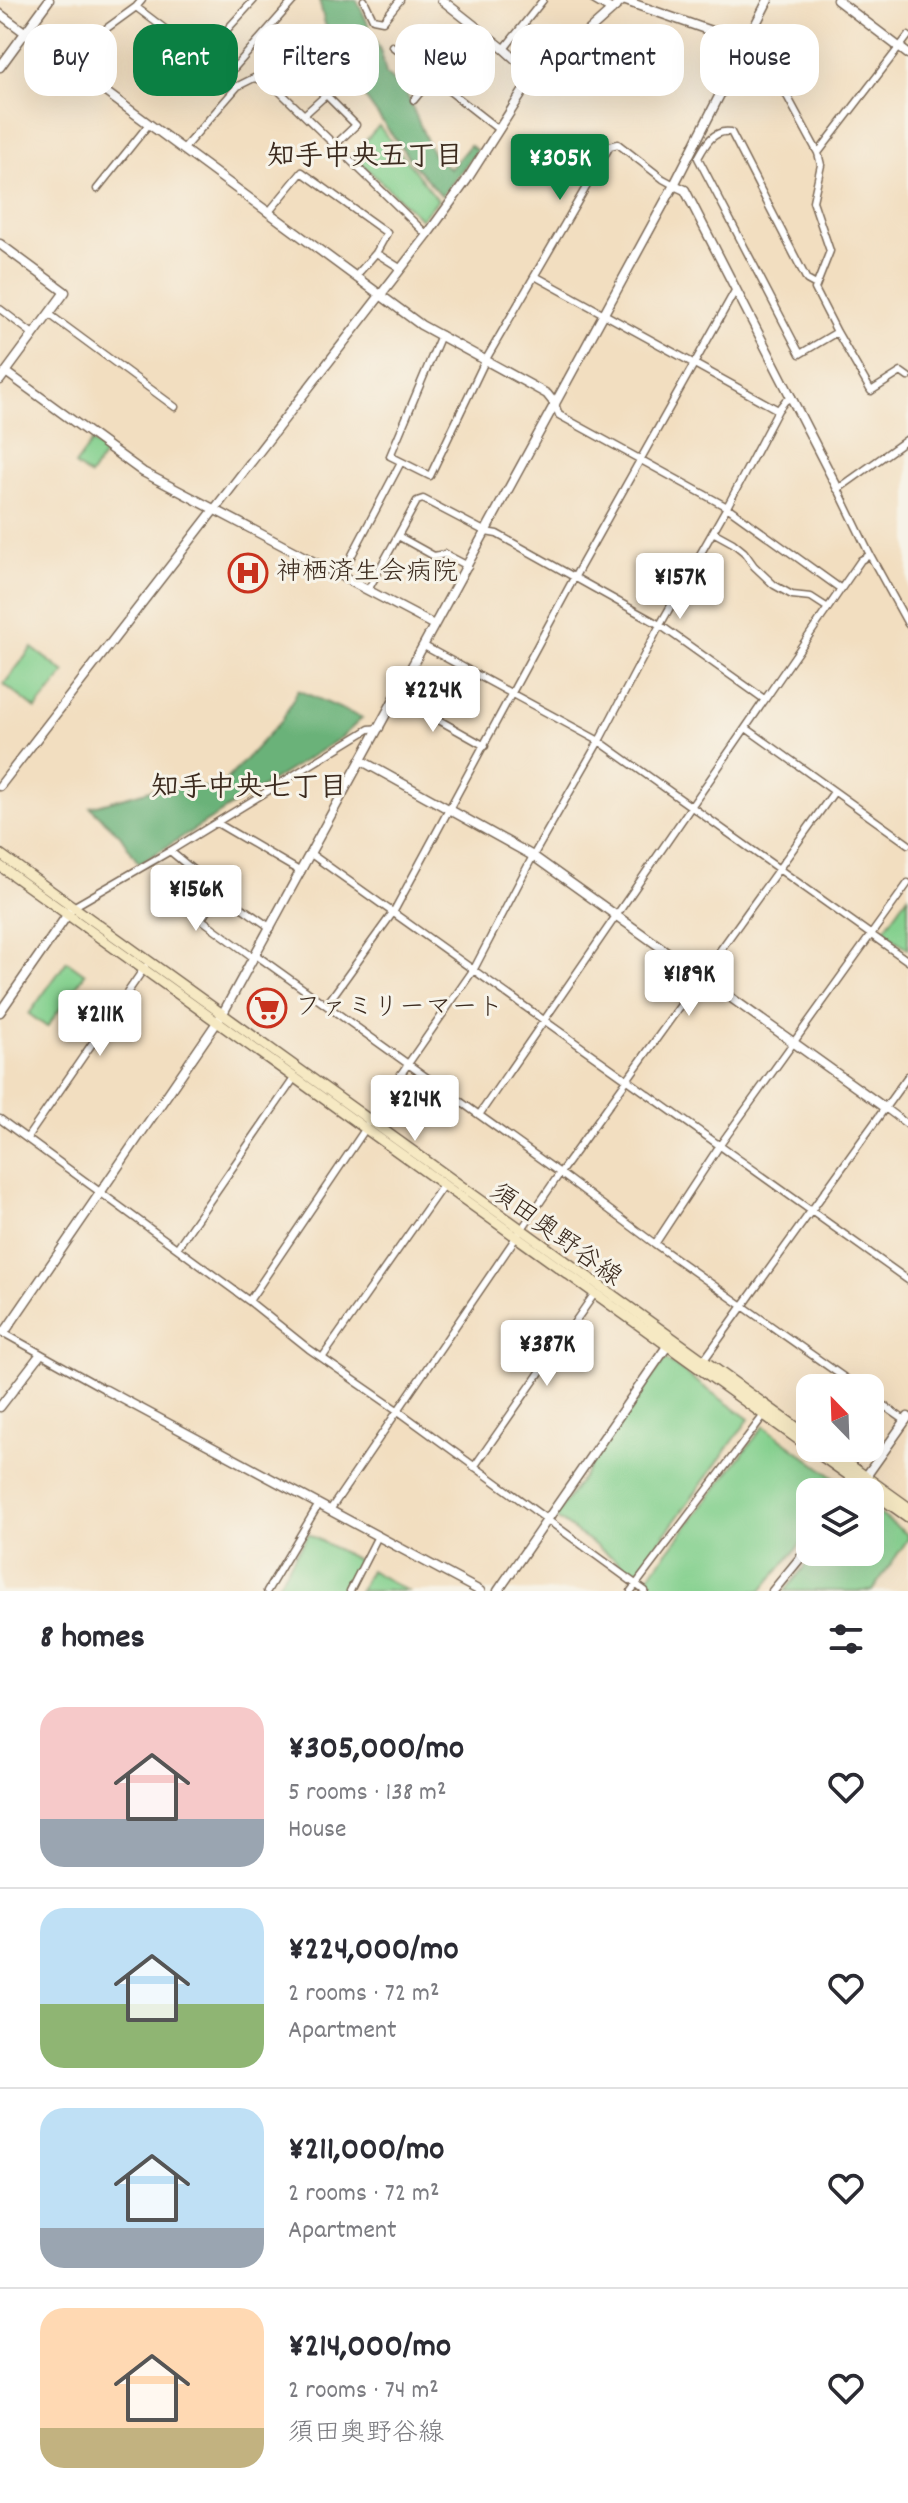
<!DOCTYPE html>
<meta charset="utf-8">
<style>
:root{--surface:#fff;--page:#f7f7f7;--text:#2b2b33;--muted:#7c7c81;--line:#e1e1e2;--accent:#0b8043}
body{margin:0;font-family:Dekko,"Klee One",sans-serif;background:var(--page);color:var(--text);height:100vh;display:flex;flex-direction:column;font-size:30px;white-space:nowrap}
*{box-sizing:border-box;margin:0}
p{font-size:26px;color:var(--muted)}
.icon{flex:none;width:44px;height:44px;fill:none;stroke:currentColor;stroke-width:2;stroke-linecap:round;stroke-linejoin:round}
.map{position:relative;height:1591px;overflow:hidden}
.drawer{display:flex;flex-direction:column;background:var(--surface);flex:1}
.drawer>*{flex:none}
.hud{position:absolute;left:24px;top:24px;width:860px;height:72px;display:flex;gap:16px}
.needle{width:52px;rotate:337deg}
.buttons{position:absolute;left:796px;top:1374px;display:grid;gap:16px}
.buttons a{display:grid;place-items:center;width:88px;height:88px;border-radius:16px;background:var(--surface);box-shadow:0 8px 32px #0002;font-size:40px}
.price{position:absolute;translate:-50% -68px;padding:0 18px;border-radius:8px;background:#fff;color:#222;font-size:26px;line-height:52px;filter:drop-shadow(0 2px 4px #0008)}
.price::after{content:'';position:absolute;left:50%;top:48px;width:24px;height:18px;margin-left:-12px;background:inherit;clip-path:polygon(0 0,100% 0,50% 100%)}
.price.current{background:var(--accent);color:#fff}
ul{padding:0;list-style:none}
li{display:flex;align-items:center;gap:24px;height:200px;padding:0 40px}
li+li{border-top:2px solid var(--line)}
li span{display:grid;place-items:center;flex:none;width:224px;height:160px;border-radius:24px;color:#555}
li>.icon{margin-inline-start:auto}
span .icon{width:96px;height:96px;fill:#fffc;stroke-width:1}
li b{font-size:34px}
h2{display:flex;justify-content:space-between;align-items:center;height:96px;padding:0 40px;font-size:34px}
.pill{padding:0 28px;border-radius:24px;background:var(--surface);box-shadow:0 8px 32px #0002;font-size:28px;line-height:72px}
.pill.current{background:var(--accent);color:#fff}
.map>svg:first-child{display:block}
.green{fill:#84d08e;stroke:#607d56;stroke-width:2}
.forest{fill:#6bb279;stroke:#536e4c;stroke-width:2}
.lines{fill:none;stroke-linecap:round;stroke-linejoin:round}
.minor-casing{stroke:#7b6957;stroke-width:9}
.tertiary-casing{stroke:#7b6957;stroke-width:11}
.secondary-casing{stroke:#7b6957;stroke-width:12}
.minor{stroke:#fff;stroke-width:6}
.tertiary{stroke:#fff;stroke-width:8}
.secondary{stroke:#f6e9c3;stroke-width:9}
.labels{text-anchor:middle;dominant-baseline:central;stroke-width:6;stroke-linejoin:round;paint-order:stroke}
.poi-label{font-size:26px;fill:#3b2a1e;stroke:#f7f3e8;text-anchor:start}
.street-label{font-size:26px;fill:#3b2a1e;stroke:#f7f3e8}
.neighbourhood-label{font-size:28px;font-weight:bold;fill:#3b2a1e;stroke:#f7f3e8}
</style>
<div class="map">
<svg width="908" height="1591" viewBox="0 0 908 1591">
<rect width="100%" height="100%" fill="#f7f3e8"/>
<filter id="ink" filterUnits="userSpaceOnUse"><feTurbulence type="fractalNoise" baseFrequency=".0125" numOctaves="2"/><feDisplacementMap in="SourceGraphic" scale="16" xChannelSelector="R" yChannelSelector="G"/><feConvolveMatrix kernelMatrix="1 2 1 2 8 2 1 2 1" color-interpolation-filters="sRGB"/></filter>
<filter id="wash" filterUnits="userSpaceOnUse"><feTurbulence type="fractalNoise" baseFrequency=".006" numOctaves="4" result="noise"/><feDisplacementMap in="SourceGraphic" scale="32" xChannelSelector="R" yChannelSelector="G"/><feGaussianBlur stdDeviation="1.8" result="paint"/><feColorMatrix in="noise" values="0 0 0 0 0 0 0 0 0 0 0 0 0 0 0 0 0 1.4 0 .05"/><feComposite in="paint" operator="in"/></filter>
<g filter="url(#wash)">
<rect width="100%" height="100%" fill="#f2dec0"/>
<path class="green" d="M379,126L438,200L421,219L352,155Z
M92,442L106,452L90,476L75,465Z
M32,648L65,673L36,709L4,684Z
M908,896V949L883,931Z
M67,961L85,974L47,1027L29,1014Z
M665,1359L749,1419L636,1574L555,1517Z
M764,1426L841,1483V1492H810V1533L761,1591H658L645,1581Z
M870,1507L908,1535V1539L872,1591H785L816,1552H870Z
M308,1534L359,1561L343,1591H274Z
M370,1570L407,1591H359Z"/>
<path class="forest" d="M319,0H357L381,52L386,74L407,95L433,155L450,169L470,145L477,151L442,196L415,166L341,65L325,24Z
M298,690L362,718L342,737L139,864L120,835L90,807L157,788L220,787L282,720Z"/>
</g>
<g filter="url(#ink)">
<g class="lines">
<defs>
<path id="minor" d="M364,0L373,19L383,21L400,0
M136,7L227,76L294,0
M745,43L766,57L818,153L821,165L813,201L830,251L815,289L837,332L871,391L901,372L908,377
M392,46L499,130
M504,49L543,0
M202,57L254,0
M63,60L136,7L142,0
M414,100L474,25
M304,115L326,95L356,125L335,145
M183,149L238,86L254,78L270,82L427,235
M818,153L908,36
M97,189L149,124
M268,213L302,172L387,233L376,253L355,277
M376,253L400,268
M535,276L778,410
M816,285L807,280L731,132C713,129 705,145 698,158L800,354L837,332
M0,309L33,334
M49,314L175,407
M441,335L390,456L430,476L485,361L610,146L618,144L663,179L674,185
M555,404L559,415L727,507L841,589
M908,439L838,489L870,555L908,624
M713,532L733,543L744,552L754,566L774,585L792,595L811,597L828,608
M398,536L434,556L445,554L468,566
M341,576L401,462
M368,590L417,501L423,499L486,532L497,534L660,625L764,699
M424,646L599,741L908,961
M396,696L485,746
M746,728L908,844
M217,823L301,872
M170,851L221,893L271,928
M311,854L908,1280
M221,893L201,919L254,958
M73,907L170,851L369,729L380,728
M256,955L560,1173L655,1244L859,1388
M327,1004L394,911L574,578L736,289
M885,1108L908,1125
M479,1115L841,589L861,560L870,555
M0,1119L249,1301L309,1349L397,1410L645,1591
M27,1138L145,967
M655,1244L720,1145L908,883
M177,1248L295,1077
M249,1301L366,1128L369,1120L474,969L533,856L599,741L660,625L727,507L778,410L785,401L792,397
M0,1331L106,1390
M322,1358L444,1184
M704,1360L908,1076
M870,1396L906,1421
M474,1467L595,1293
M330,1510L560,1173L834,792
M267,1591L319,1504
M350,1591L378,1536
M631,1591L764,1415"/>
<path id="tertiary" d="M442,0L504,49L536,78
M595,0L612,10
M837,0L908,54
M0,14L421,325L547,394L555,404
M0,67L49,0
M674,185L685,190L838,489
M0,244L65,292L0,380
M6,372L143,472L434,625
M362,761L533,856L885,1108
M0,786L427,235L466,181L524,90L536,78L623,0L745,43
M0,1012L70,911
M4,1333L222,1015L674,185L768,0
M106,1390L480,1591
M0,1407L40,1355
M855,1492L908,1417
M498,1591L670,1342
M773,1591L810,1546"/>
<path id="secondary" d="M0,854L810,1437
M0,866L810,1448
M810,1448L908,1517
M826,1448L908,1507"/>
</defs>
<use href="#minor" class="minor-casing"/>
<use href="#tertiary" class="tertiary-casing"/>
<use href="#secondary" class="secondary-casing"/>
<use href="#minor" class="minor"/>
<use href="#tertiary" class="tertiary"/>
<use href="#secondary" class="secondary"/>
</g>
</g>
<defs>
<symbol id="hospital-ring" viewBox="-11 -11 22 22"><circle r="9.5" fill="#f7f3e8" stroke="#c8321e" stroke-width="1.5"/><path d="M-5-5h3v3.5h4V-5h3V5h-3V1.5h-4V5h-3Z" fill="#c8321e"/></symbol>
<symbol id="supermarket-ring" viewBox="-11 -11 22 22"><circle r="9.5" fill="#f7f3e8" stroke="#c8321e" stroke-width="1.5"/><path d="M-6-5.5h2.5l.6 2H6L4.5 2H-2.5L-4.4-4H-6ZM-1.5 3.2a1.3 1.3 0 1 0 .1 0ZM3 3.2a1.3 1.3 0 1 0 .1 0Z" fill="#c8321e"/></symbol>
</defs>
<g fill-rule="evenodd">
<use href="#hospital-ring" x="226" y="551" width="44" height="44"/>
<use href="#supermarket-ring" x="245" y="986" width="44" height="44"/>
</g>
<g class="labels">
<g class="poi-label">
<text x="276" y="573">神栖済生会病院</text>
<text x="295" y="1008">ファミリーマート</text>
</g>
<g class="street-label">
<text transform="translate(555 1236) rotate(36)">須田奥野谷線</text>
</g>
<g class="neighbourhood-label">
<text x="365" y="159">知手中央五丁目</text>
<text x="249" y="790">知手中央七丁目</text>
</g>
</g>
</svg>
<div class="buttons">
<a><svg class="needle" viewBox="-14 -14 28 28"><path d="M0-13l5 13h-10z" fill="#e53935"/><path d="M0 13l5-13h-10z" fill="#7c7c81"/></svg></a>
<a><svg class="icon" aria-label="layers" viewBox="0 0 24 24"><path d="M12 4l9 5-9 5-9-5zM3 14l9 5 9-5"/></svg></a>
</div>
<b class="price current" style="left:560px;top:202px">¥305K</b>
<b class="price" style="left:680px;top:621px">¥157K</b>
<b class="price" style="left:433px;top:734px">¥224K</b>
<b class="price" style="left:196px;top:933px">¥156K</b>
<b class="price" style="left:689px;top:1018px">¥189K</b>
<b class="price" style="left:100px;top:1058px">¥211K</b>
<b class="price" style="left:415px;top:1143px">¥214K</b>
<b class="price" style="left:547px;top:1388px">¥387K</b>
<div class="hud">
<a class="pill">Buy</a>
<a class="pill current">Rent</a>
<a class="pill">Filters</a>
<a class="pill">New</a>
<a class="pill">Apartment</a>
<a class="pill">House</a>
</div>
</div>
<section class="drawer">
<h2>8 homes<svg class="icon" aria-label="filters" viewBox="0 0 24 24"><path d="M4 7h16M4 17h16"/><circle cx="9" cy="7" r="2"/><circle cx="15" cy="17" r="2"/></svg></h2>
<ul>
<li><span style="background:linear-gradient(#f6c9c9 70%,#9aa5b1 0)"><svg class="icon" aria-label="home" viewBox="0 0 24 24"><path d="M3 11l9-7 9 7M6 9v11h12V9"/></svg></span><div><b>¥305,000/mo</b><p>5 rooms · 138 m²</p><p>House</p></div><svg class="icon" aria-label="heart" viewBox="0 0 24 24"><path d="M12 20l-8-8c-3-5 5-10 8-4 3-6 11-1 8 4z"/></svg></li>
<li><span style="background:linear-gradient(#bfe0f5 60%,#8fb573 0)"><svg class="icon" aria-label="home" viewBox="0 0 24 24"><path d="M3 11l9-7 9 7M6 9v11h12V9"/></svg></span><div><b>¥224,000/mo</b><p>2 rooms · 72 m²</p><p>Apartment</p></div><svg class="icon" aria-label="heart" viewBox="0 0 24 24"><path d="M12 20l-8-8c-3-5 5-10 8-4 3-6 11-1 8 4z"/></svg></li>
<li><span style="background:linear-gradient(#bfe0f5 75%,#9aa5b1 0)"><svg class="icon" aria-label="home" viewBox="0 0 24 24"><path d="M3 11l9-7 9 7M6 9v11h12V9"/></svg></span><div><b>¥211,000/mo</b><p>2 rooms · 72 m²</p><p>Apartment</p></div><svg class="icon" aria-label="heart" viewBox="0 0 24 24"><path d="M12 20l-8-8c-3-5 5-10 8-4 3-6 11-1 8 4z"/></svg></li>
<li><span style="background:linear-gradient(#ffd9b3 75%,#c2b280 0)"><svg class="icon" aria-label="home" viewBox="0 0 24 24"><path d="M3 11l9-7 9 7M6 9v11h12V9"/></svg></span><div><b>¥214,000/mo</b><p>2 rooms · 74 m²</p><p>須田奥野谷線</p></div><svg class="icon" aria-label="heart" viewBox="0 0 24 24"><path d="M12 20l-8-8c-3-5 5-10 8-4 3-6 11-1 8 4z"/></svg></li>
</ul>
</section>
